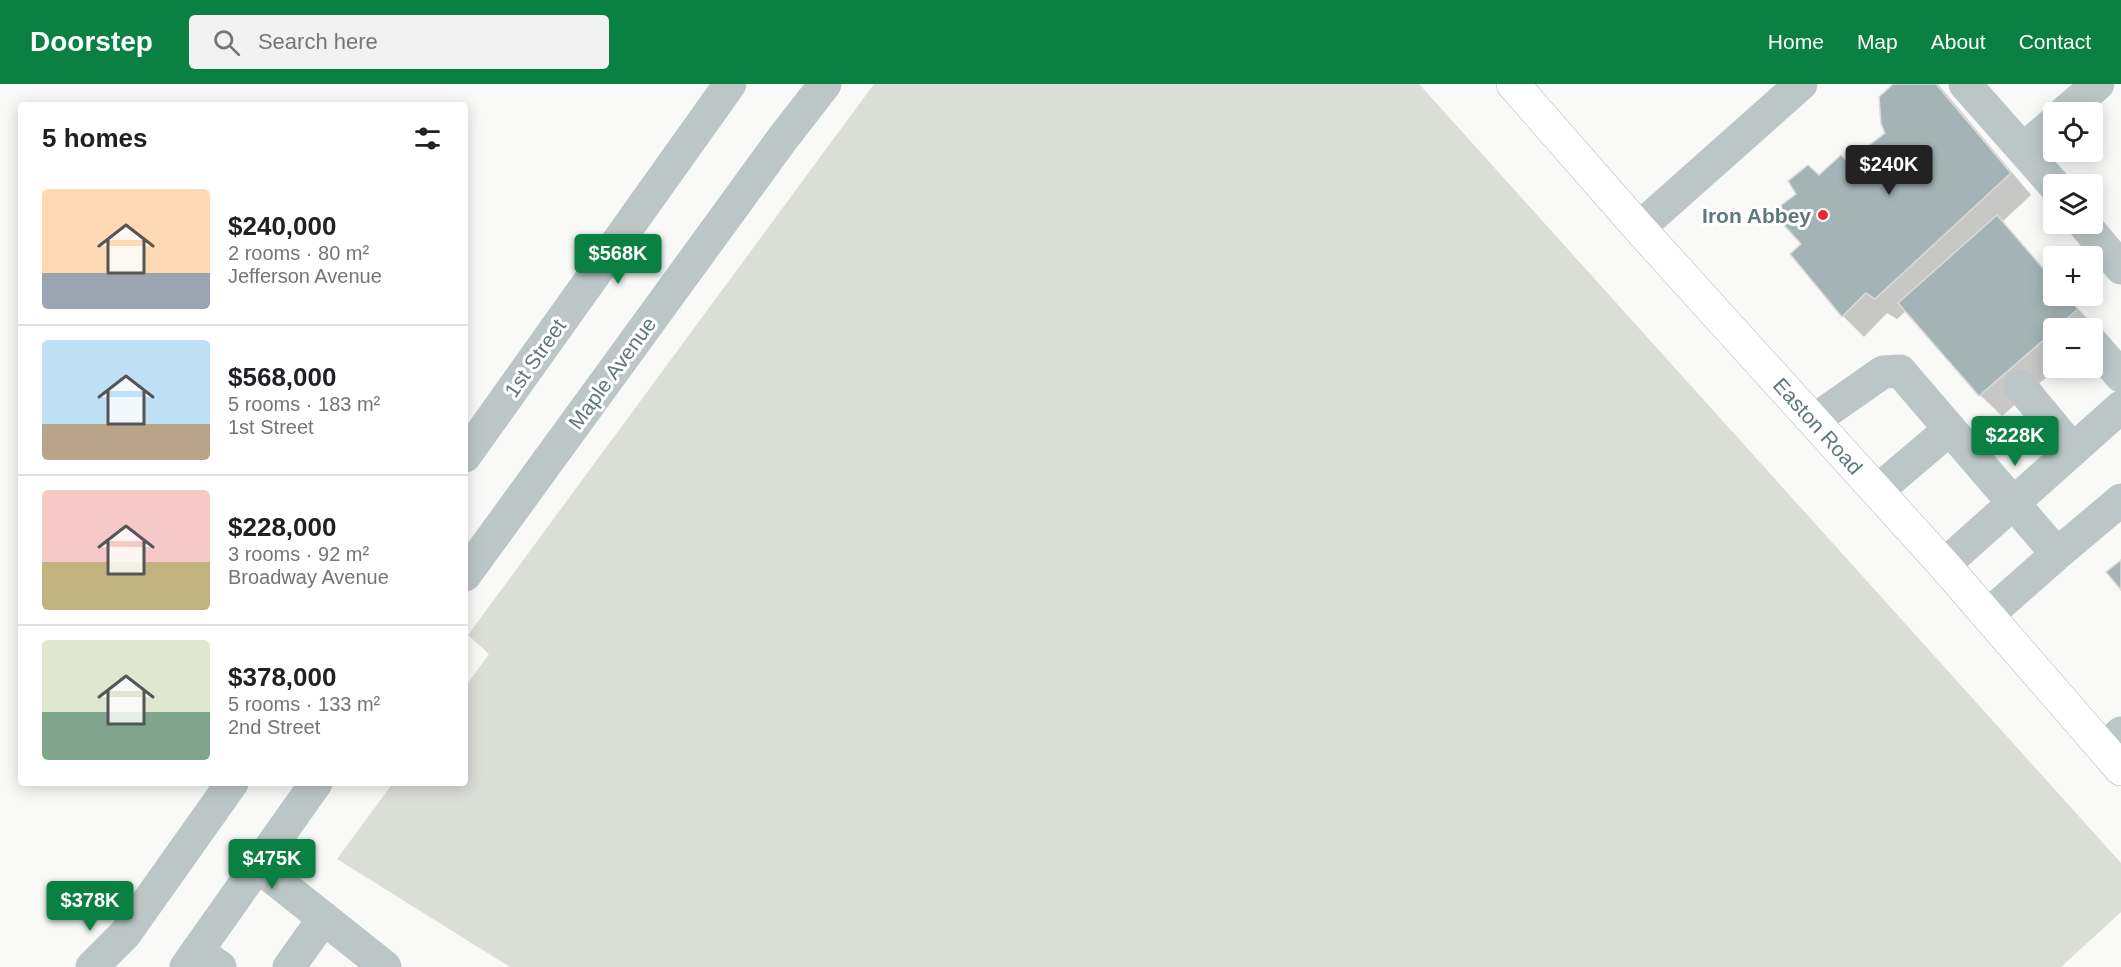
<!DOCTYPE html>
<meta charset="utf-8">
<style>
:root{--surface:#fff;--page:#f2f2f2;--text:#202124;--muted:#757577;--line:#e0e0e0;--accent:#0b8043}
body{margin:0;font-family:Helvetica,sans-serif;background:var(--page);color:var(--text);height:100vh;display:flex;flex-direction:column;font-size:22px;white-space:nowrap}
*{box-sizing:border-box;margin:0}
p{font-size:20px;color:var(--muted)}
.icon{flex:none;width:33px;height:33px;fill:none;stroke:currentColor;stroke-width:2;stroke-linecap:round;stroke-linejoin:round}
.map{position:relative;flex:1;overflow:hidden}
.drawer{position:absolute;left:18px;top:18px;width:450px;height:684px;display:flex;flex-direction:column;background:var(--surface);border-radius:6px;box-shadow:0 3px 15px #0003}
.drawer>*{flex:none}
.tools{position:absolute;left:2043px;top:18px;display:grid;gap:12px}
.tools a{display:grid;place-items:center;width:60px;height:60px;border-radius:6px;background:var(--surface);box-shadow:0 3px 15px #0003;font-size:30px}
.price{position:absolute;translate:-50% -51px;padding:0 14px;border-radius:6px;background:var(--accent);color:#fff;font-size:20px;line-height:39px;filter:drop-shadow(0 2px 3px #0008)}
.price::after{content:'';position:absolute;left:50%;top:36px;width:18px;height:14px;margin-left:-9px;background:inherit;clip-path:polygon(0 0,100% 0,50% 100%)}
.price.selected{background:#222;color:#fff}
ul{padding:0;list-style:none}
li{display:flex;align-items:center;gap:18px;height:150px;padding:0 24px}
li+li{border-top:2px solid var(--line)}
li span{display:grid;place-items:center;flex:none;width:168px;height:120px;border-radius:6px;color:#555}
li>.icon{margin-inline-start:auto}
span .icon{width:72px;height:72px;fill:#fffc;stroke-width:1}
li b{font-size:26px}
h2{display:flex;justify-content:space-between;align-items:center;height:72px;padding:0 24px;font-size:26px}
header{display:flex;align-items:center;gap:36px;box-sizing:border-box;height:84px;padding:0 30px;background:var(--accent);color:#fff}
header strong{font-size:28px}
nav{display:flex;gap:33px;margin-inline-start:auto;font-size:21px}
.search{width:420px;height:54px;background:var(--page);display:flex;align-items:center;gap:15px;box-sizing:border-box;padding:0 21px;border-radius:6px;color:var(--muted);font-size:22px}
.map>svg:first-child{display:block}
.green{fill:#dbded6}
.shadow{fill:#0003}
.building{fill:#a4b3b5;stroke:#dbdbd9;stroke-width:1.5}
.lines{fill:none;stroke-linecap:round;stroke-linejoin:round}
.highway-casing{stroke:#b3babc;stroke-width:34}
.minor{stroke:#bdc6c7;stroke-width:33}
.highway{stroke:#fff;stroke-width:33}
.poi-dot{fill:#e9272e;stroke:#fff;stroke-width:2}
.labels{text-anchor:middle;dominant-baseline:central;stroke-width:6;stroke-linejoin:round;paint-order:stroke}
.poi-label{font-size:21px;font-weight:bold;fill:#5e787d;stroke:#fff;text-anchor:end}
.street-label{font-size:21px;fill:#5e787d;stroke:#fff}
</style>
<header>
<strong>Doorstep</strong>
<div class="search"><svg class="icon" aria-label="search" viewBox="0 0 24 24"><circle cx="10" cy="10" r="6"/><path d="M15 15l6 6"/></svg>Search here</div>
<nav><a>Home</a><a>Map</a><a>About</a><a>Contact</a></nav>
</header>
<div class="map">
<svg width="2121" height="883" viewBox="0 0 2121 883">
<rect width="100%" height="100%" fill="#f9f9f7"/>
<path class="green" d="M874,0H1419L2121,779V828L2061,883H510L337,775L393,699H465V603L489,570L468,551Z"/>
<path class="shadow" d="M1895,0H1938L2031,111L2002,138L2054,196V212H2067L2098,247L2092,244H2054V284H2057L2002,332L1980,311L1907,226L1897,235L1887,229L1864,253L1843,232L1792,170L1803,160L1819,93L1841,73L1854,86L1870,76L1887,49Z"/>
<path class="building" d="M1893,0H1936L2011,89L1875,215L1866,209L1842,233L1790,170L1801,160L1772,128L1796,110L1788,97L1808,81L1819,91L1841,71L1853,85L1867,75L1862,67L1885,49L1881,40L1879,13Z
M1997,131L2054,197V212H2066L2078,225L2056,244H2054V247L1979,312L1898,219Z
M2121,476V506L2106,488Z"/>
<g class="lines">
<defs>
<path id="highway" d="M1513,0L1639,144L1944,481L2121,685"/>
</defs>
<use href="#highway" class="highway-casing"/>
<path class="minor" d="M1965,0L2054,101
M2065,28L2098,0
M2023,65L2054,39
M2084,140L2121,184
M1639,144L1801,0
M2092,259L2121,292
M2020,302L2073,366
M1813,337L1883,288L1900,287L2057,470L1988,531
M465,372L730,0
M1877,407L1950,345
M2057,470L2121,416
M1944,481L2121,323
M465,491L783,54L825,0
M2104,665L2121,649
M258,782L385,883
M197,867L220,883
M92,883L125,850L232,699
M186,883L316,699
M289,883L324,834"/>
<use href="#highway" class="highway"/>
</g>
<circle class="poi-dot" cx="1823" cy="131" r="6"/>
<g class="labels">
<g class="poi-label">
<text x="1811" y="131">Iron Abbey</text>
</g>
<g class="street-label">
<text transform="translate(535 274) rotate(-55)">1st Street</text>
<text transform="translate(612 289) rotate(-54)">Maple Avenue</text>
<text transform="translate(1818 342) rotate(48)">Easton Road</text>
</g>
</g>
</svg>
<div class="tools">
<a><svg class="icon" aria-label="locate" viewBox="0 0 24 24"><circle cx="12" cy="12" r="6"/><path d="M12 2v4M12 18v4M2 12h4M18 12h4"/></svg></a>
<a><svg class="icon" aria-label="layers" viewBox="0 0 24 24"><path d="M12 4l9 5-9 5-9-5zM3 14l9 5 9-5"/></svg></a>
<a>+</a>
<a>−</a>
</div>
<b class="price selected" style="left:1889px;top:112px">$240K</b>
<b class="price" style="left:618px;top:201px">$568K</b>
<b class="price" style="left:2015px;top:383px">$228K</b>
<b class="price" style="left:272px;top:806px">$475K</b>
<b class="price" style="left:90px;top:848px">$378K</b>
<section class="drawer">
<h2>5 homes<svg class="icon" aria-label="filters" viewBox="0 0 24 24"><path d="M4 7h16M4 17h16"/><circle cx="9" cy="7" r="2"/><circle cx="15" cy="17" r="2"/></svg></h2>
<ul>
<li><span style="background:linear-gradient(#ffd9b3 70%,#9aa5b1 0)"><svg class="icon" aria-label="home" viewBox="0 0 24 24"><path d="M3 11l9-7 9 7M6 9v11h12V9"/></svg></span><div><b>$240,000</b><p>2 rooms · 80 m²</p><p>Jefferson Avenue</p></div></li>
<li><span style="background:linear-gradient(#bfe0f5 70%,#b9a48a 0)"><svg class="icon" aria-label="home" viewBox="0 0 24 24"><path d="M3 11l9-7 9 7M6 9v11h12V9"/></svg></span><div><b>$568,000</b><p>5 rooms · 183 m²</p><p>1st Street</p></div></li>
<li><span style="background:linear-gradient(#f6c9c9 60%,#c2b280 0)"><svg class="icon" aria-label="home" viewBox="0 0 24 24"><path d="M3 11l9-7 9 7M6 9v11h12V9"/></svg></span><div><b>$228,000</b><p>3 rooms · 92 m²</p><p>Broadway Avenue</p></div></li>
<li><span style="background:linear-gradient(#dfe7d0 60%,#7fa58c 0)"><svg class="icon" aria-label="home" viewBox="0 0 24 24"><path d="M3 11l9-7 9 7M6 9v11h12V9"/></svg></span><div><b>$378,000</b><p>5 rooms · 133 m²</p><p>2nd Street</p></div></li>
</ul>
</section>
</div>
